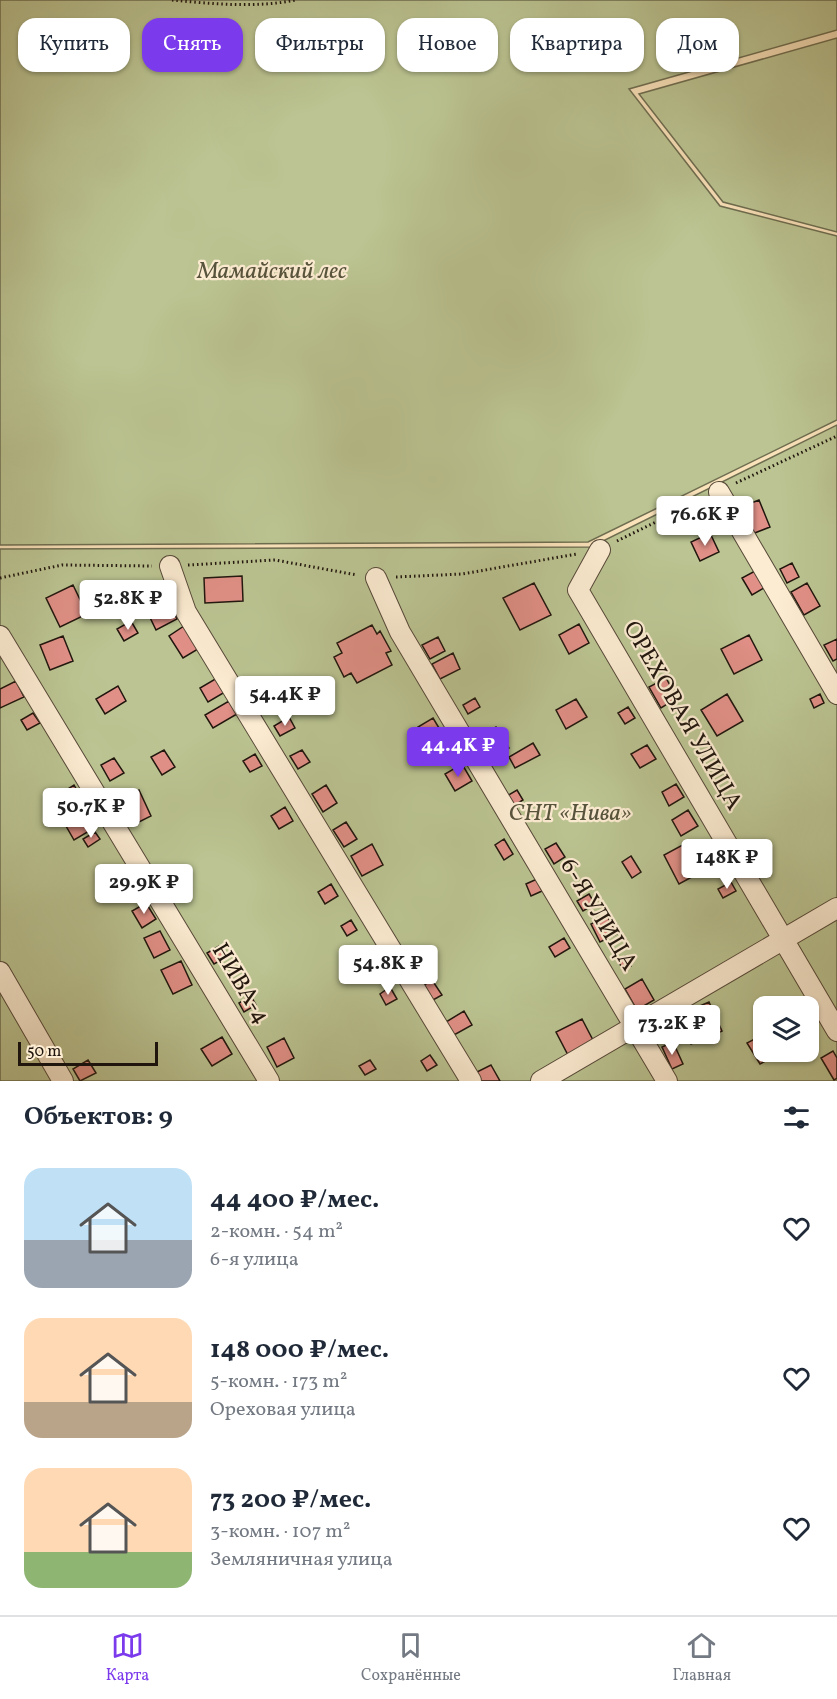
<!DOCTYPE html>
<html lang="ru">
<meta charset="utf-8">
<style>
:root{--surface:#fff;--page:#f2f2f3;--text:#1f2937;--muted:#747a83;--line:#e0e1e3;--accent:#7c3aed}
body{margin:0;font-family:Vollkorn,serif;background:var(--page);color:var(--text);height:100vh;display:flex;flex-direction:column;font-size:22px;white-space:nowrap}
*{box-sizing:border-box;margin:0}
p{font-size:20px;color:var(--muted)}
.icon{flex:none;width:33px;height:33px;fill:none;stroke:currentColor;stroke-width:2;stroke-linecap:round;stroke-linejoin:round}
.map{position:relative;height:1081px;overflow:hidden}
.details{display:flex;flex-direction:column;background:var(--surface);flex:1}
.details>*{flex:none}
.hud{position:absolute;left:18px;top:18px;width:801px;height:54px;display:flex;gap:12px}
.buttons{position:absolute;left:753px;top:996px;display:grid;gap:12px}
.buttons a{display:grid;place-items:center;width:66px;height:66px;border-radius:12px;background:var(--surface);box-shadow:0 2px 4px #0004;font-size:30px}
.scale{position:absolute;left:18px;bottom:15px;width:140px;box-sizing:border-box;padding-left:6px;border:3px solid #21160e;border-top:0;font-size:16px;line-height:21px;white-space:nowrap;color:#21160e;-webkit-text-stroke:4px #fcecd2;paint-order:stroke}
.price{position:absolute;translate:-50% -51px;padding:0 14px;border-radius:6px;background:#fff;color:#222;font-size:20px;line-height:39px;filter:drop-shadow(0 2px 3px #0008)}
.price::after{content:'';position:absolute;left:50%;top:36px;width:18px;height:14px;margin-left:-9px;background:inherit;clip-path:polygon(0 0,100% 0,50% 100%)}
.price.selected{background:var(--accent);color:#fff}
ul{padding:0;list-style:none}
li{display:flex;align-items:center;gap:18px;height:150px;padding:0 24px}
li span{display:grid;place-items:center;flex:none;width:168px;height:120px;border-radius:18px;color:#555}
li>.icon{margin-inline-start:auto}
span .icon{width:72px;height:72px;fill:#fffc;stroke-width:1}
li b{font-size:26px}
h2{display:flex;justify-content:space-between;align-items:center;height:72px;padding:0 24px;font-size:26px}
.chip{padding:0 21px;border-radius:18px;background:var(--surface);box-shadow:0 2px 4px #0004;font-size:21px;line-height:54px}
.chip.selected{background:var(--accent);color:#fff}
.tabs{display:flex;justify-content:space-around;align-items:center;height:84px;border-top:2px solid var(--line);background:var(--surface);font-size:16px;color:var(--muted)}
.tabs a{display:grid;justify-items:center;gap:3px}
.tabs .selected{color:var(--accent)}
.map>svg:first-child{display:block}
.green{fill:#bbc492;stroke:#6e6d50;stroke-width:1.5;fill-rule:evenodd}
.building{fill:#e19087;stroke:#21160e;stroke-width:1.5}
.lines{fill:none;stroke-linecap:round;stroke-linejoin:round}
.minor-casing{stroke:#574939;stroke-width:22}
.path{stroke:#21160e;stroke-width:3;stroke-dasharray:1.5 3;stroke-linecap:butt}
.minor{stroke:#fcecd2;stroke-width:20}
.labels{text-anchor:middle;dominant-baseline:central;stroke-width:4.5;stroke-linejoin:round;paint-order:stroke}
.park-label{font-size:24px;font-style:italic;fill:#57533c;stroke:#fcecd2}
.street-label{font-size:24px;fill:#21160e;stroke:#fcecd2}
</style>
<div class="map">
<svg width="837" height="1081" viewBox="0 0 837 1081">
<rect width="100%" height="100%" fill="#fae2ba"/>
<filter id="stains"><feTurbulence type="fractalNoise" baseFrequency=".00333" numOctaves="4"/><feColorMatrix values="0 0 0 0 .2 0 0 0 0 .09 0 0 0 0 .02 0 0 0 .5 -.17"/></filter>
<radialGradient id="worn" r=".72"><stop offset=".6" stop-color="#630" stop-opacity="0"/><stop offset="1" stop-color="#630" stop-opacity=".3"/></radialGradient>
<path class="green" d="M0,0H837V30L629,89L720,206L837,236V420L588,542L0,545Z
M837,38V232L723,202L639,94Z
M837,425V1081H0V549L591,547ZM764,1006H808V1052H764Z"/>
<path class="building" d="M759,500L770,527L752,534L741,507Z
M710,533L719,552L700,561L691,542Z
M792,563L799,577L787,583L780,569Z
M755,571L764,588L752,595L742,578Z
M242,576L243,601L205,603L204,578Z
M534,583L551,615L520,630L503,598Z
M807,583L820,606L804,615L791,592Z
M73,585L87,614L60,627L46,598Z
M166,597L177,619L156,630L145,607Z
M131,621L138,633L124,641L117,629Z
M579,624L589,643L569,654L559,635Z
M372,625L377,634L380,631L391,651L386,653L392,665L357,683L351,673L344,677L334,657L342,653L337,643Z
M184,626L198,649L183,658L169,636Z
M749,635L762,660L734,674L721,649Z
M63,636L73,661L50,670L40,645Z
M438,637L445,651L430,659L422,645Z
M837,639V659L833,661L824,645Z
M453,653L460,669L440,679L432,664Z
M217,678L225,692L208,702L200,688Z
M666,678L677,698L661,708L649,687Z
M16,681L24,697L0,708V689Z
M118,686L126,701L105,714L96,699Z
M727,694L743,721L717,736L701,710Z
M820,694L824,703L814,708L810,699Z
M475,698L480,707L468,714L463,705Z
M576,699L587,717L566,729L556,710Z
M229,701L237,714L213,728L205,715Z
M628,707L635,718L625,724L618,713Z
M33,713L40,723L27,730L21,720Z
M289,717L295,728L280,736L274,726Z
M433,718L445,738L430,746L418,727Z
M496,727L509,748L493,758L480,736Z
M533,743L540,755L515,768L509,757Z
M647,745L656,759L640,768L631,754Z
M164,750L175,767L162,775L151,757Z
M302,750L310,762L298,769L290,756Z
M255,754L262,766L250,772L243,761Z
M114,758L124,773L110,781L101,765Z
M462,764L472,781L455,791L445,774Z
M676,784L684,797L669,806L662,792Z
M74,785L82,799L68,807L60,794Z
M326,785L337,803L323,812L312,794Z
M139,790L151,816L133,825L120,799Z
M517,790L523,800L513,806L507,796Z
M285,807L293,821L279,829L271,816Z
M688,810L698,826L681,836L672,820Z
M87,813L96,827L74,840L66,826Z
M346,822L357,839L344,847L333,830Z
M95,832L100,839L88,847L83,839Z
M504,839L513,854L504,860L495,845Z
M690,841L705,870L679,884L664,855Z
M556,843L565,857L554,864L545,849Z
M372,844L383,865L362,876L351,856Z
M631,856L641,872L632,878L622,862Z
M175,875L181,884L171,890L165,881Z
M537,879L542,891L531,896L526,884Z
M731,882L736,891L723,898L718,889Z
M331,884L338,896L325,904L318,892Z
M589,894L595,904L583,911L577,901Z
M146,903L156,919L142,928L132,911Z
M607,916L617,934L600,942L591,924Z
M351,920L357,930L347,936L341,926Z
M160,931L170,950L154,958L144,938Z
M564,938L570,948L555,957L549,947Z
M219,946L225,958L214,964L207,953Z
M370,949L379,963L369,969L361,955Z
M626,956L631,966L622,969L618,959Z
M181,961L192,985L173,994L161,970Z
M642,979L654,1000L637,1010L625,989Z
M432,980L442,995L433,1000L424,985Z
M390,987L397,999L386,1005L380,994Z
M251,996L256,1005L244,1012L239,1003Z
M709,1002L722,1031L691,1044L679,1015Z
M464,1011L472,1025L454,1035L446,1022Z
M582,1019L595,1044L569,1057L556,1032Z
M764,1034V1052H782L760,1064L747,1043Z
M222,1037L232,1054L212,1066L201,1049Z
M284,1038L294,1058L277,1067L267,1047Z
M673,1042L683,1064L672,1069L662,1047Z
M833,1051L837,1058V1078L834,1080L821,1058Z
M430,1055L437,1065L427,1071L421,1061Z
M88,1060L96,1073L80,1081L73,1069Z
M370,1060L376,1069L365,1075L359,1066Z
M491,1065L500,1081H477V1072Z"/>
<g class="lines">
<defs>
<path id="minor" d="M719,492L837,694
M600,550L578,590L837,1031
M170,566L186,612L471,1081
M376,578L400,632L667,1081
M0,636L269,1081
M0,972L63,1081
M541,1081L837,908"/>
</defs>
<use href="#minor" class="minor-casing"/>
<path class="path" d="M172,0C212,4 257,8 296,0
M736,483L837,436
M617,541L703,499
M188,565L275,560L357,575
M396,577L462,574L577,554
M0,578L62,565L152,566"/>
<use href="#minor" class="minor"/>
</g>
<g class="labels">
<g class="park-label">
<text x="272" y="272">Мамайский лес</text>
<text x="570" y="814">СНТ «Нива»</text>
</g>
<g class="street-label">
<text transform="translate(682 716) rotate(60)">ОРЕХОВАЯ УЛИЦА</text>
<text transform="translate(598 915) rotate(59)">6-Я УЛИЦА</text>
<text transform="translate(240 984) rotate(59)">НИВА-4</text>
</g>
</g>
<rect width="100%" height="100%" filter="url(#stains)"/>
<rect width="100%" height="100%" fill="url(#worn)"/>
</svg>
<div class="buttons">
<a><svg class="icon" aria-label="layers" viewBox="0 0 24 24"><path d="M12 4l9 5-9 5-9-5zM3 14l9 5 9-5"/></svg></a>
</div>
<div class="scale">50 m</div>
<b class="price" style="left:705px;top:547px">76.6K ₽</b>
<b class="price" style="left:128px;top:631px">52.8K ₽</b>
<b class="price" style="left:285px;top:727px">54.4K ₽</b>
<b class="price selected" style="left:458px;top:778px">44.4K ₽</b>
<b class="price" style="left:91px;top:839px">50.7K ₽</b>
<b class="price" style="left:727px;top:890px">148K ₽</b>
<b class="price" style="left:144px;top:915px">29.9K ₽</b>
<b class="price" style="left:388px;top:996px">54.8K ₽</b>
<b class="price" style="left:672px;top:1056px">73.2K ₽</b>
<div class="hud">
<a class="chip">Купить</a>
<a class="chip selected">Снять</a>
<a class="chip">Фильтры</a>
<a class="chip">Новое</a>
<a class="chip">Квартира</a>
<a class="chip">Дом</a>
</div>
</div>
<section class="details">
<h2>Объектов: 9<svg class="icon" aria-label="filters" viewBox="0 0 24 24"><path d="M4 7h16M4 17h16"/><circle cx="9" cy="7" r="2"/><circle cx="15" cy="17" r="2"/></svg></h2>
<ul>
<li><span style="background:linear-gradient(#bfe0f5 60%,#9aa5b1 0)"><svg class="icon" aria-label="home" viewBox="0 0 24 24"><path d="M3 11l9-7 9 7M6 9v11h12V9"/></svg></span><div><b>44 400 ₽/мес.</b><p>2-комн. · 54 m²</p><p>6-я улица</p></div><svg class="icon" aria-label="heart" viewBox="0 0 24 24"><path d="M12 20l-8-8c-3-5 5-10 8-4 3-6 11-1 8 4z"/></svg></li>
<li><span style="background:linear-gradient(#ffd9b3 70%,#b9a48a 0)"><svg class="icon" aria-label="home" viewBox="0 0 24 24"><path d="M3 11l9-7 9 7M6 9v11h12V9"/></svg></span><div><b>148 000 ₽/мес.</b><p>5-комн. · 173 m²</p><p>Ореховая улица</p></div><svg class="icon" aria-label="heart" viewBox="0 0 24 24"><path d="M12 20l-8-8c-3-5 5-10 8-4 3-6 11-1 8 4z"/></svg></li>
<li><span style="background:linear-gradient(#ffd9b3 70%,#8fb573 0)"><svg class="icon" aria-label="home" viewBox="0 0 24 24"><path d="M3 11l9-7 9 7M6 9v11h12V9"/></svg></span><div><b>73 200 ₽/мес.</b><p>3-комн. · 107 m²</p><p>Земляничная улица</p></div><svg class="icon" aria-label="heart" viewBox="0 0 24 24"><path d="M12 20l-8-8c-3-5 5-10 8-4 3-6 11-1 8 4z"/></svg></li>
</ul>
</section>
<nav class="tabs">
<a class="selected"><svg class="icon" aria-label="map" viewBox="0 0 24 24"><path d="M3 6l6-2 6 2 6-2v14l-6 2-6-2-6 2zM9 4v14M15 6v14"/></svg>Карта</a>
<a><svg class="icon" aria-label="saved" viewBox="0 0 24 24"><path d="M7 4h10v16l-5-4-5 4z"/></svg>Сохранённые</a>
<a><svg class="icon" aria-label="home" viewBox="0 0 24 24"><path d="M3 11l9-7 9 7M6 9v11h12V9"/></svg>Главная</a>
</nav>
